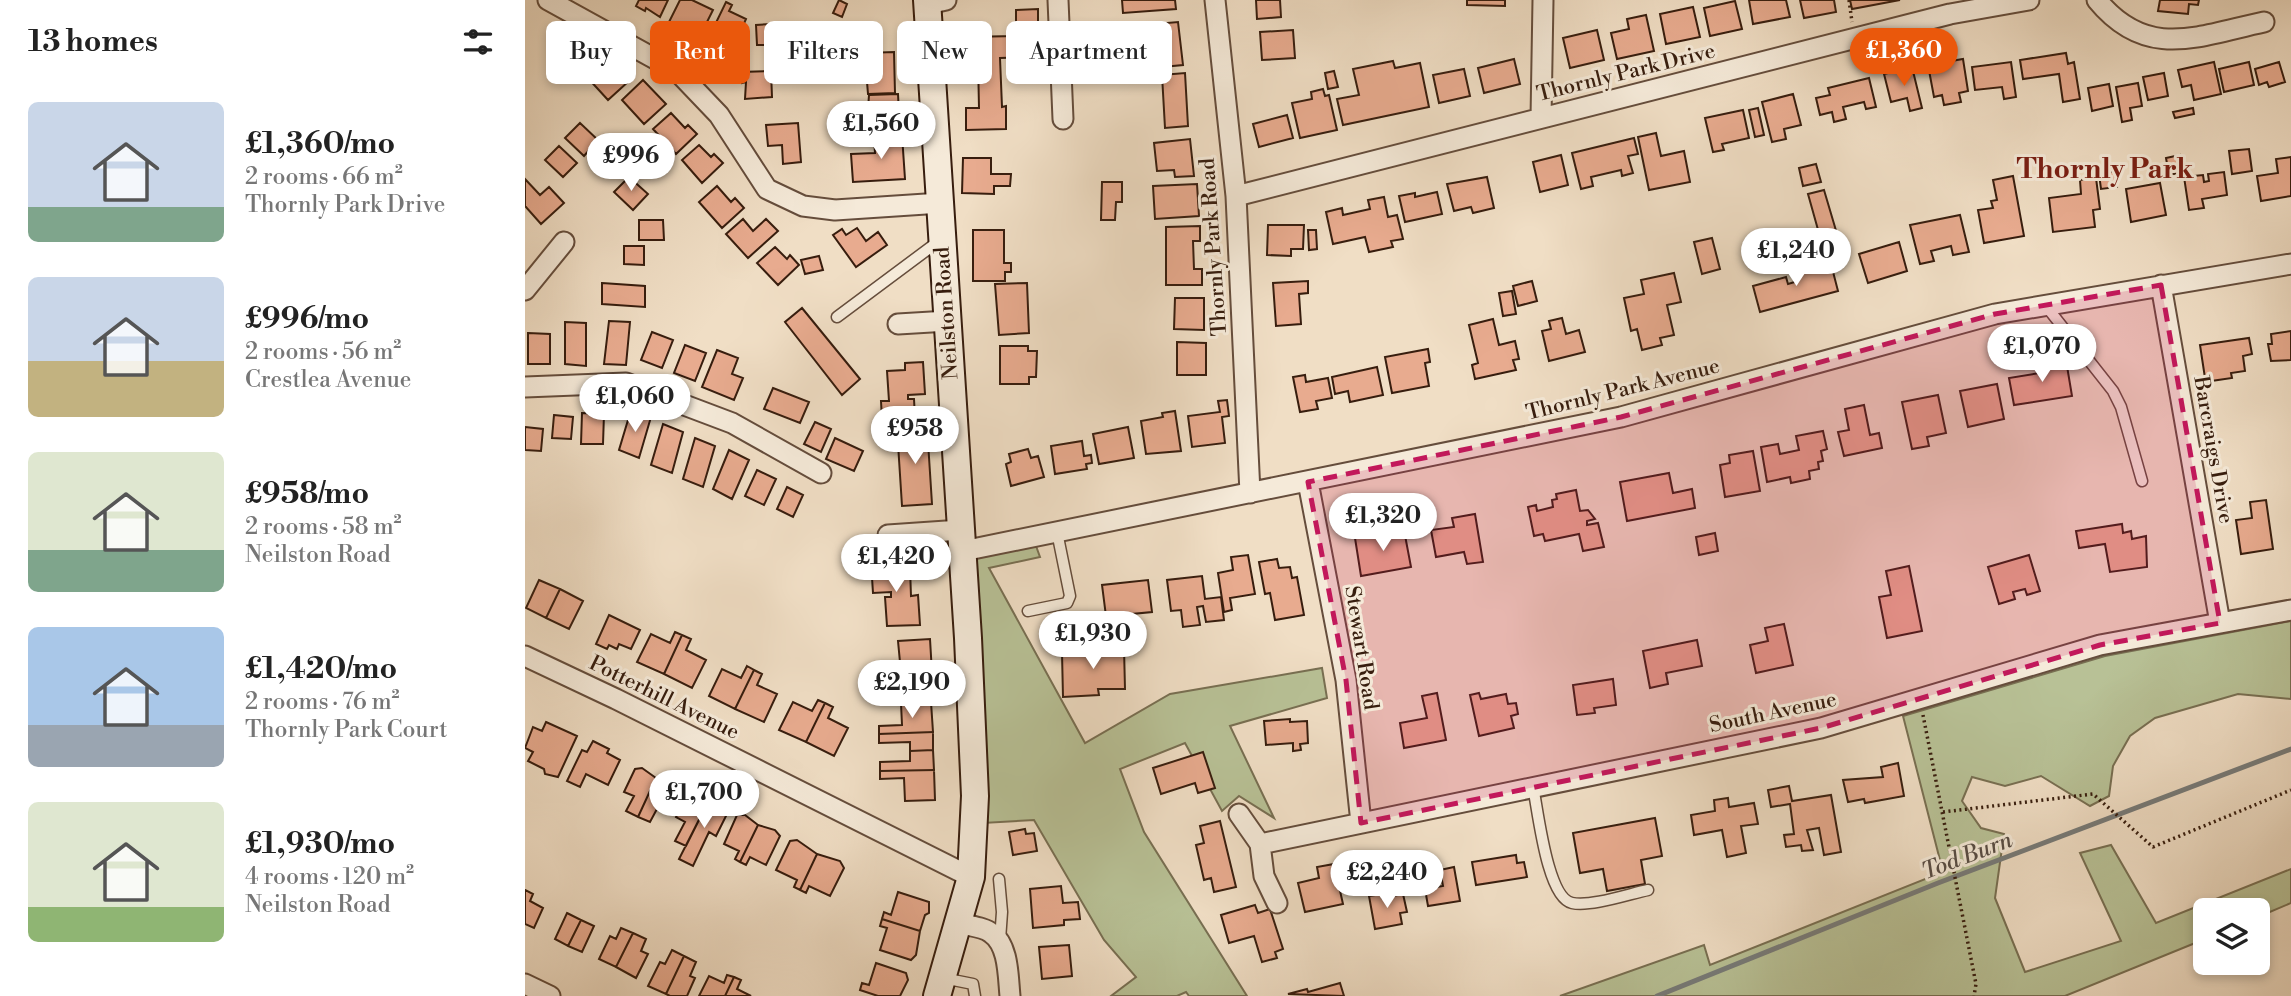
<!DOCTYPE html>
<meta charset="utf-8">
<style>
:root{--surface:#fff;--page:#f2f2f2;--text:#222;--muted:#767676;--accent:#ea580c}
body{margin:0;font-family:"Libre Bodoni",serif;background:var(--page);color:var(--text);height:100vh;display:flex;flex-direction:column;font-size:26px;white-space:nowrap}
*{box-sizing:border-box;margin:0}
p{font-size:23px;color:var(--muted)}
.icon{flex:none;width:38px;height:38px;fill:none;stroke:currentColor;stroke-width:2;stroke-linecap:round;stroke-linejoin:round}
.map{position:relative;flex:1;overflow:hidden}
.side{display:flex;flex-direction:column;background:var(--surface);width:525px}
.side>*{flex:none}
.guide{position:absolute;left:21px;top:21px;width:665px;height:63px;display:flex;gap:14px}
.controls{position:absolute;left:1668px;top:898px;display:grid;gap:14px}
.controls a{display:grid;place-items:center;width:77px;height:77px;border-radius:10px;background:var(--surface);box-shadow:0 4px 10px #0003;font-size:35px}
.price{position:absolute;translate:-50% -60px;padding:0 16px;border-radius:24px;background:#fff;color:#222;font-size:23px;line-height:46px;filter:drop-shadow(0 2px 4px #0008)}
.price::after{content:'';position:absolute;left:50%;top:42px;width:21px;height:16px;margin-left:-10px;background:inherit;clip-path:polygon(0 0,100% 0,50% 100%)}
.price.selected{background:var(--accent);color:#fff}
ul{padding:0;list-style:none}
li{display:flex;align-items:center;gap:21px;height:175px;padding:0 28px}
li span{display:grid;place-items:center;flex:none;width:196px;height:140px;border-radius:10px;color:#555}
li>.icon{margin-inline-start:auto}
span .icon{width:84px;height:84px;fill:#fffc;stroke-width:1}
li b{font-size:30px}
h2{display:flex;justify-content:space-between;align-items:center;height:84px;padding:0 28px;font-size:30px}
.chip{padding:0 24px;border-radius:10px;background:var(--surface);box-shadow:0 4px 10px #0003;font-size:24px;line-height:63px}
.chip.selected{background:var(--accent);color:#fff}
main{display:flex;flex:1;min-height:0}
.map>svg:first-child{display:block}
.green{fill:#b8c196;stroke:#786f52;stroke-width:2}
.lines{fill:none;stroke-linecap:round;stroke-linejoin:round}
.stream{stroke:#777b79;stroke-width:5}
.building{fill:#e8ab8f;stroke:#371d0e;stroke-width:2}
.service-casing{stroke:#654d3c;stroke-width:13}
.minor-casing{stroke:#654d3c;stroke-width:23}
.secondary-casing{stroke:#371d0e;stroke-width:30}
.path{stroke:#371d0e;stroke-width:3.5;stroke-dasharray:2 3.5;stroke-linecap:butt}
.service{stroke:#f5ead9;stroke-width:10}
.minor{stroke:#f5ead9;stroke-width:19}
.secondary{stroke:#f5ead9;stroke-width:26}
.marked{fill:#c2185b;fill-opacity:0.2;stroke:#c2185b;stroke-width:5;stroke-dasharray:14 9;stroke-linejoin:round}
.labels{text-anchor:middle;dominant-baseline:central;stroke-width:6;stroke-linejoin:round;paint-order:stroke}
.street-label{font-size:21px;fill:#371d0e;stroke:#f5ead9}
.water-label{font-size:23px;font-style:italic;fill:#574c44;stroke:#f5ead9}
.district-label{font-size:28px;font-weight:bold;fill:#7a1f14;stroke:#f5ead9}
</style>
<main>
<section class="side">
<h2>13 homes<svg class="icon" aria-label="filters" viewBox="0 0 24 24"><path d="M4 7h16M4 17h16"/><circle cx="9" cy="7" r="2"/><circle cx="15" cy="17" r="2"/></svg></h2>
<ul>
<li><span style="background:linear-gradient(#c9d6e8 75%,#7fa58c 0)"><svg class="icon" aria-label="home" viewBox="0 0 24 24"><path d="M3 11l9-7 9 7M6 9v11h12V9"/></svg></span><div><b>£1,360/mo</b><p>2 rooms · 66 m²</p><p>Thornly Park Drive</p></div></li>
<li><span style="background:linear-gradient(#c9d6e8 60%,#c2b280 0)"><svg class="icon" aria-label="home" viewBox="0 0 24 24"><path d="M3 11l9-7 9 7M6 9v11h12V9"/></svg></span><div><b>£996/mo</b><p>2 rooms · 56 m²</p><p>Crestlea Avenue</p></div></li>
<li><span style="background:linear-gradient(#dfe7d0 70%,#7fa58c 0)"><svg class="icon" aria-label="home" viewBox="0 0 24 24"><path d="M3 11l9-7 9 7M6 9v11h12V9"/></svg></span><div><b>£958/mo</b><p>2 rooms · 58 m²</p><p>Neilston Road</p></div></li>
<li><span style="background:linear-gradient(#a9c7e8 70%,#9aa5b1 0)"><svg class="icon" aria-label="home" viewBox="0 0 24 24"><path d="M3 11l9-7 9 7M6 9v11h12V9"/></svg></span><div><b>£1,420/mo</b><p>2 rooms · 76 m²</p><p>Thornly Park Court</p></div></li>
<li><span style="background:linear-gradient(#dfe7d0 75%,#8fb573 0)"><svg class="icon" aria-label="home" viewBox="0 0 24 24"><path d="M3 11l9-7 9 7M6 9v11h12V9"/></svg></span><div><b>£1,930/mo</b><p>4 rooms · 120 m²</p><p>Neilston Road</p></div></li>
</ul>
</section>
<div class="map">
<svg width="1766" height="996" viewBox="0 0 1766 996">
<rect width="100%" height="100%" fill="#f0dec5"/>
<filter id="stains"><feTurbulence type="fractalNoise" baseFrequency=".00286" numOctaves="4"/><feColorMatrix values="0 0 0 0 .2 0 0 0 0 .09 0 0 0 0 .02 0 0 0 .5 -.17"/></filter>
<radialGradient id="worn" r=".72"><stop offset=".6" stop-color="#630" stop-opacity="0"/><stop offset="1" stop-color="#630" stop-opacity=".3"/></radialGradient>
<path class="green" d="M511,546L515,557L464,568L560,743L645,694L797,668L802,698L705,726L749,818L714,796L697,811L660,743L595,769L619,832L722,996H664L661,992L652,996H586L611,977L579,940L509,820L458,823L448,556Z
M1766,621V699L1713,694L1630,718L1605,736L1588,766L1584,796L1565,806L1516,776L1480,786L1447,777L1437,801L1456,828L1479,834L1470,898L1500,972L1596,941L1555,853L1586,845L1631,923L1766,869V903L1733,917L1732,910H1680V939L1540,996H1035L1179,945L1185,965L1418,872L1378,716L1580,656Z"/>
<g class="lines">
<path class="stream" d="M1132,996L1413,883L1766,749"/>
</g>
<path class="building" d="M114,0H143L135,17L121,8L120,11L111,6Z
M155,0H167L188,10L175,36L162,26L160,30L144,22Z
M314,0L322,4L317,17L308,13Z
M597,0H650L651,9L598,13Z
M731,0H755L756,17L732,19Z
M942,0H980V6L942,5Z
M1224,0H1261L1265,17L1228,24Z
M1275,0H1309L1311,12L1279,18Z
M1325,0H1375L1327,9Z
M1635,0H1674L1673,5L1664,4L1663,14L1633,11Z
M1210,1L1217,29L1185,36L1179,8Z
M201,2L207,5L204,11L221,19L210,44L186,33Z
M1168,7L1175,37L1141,44L1135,14Z
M513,9V34H518L519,57L475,58L477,107L481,106V129L441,130V108H454L453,59L441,60L440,37L491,36V10Z
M1121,15L1129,51L1092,59L1086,33L1104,29L1102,19Z
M653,22L658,65L627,68L625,50L633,49L632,36L621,37L620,25Z
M261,23L262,54H247L246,45H232L231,25Z
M768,30L770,58L737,60L735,32Z
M1072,30L1079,60L1045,68L1038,38Z
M47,31L70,55L49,74L27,49Z
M262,42H265L266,62H246V55L263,54Z
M369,52L370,93L343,94L342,82H338L340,53Z
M1541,53L1543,64L1549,62L1555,99L1538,102L1534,74L1498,79L1495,60Z
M989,59L995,84L959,93L953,68Z
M1438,59L1443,91L1434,93L1436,102L1419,105L1417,95L1409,97L1403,65Z
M79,60L92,75L96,72L104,81L83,100L61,76Z
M868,61L870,68L895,63L904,107L818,125L812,99L834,95L828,69Z
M1486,62L1491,97L1479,99L1477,87L1450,90L1447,67Z
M1689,62L1696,94L1669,100L1666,85L1657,87L1653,70Z
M1724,62L1729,85L1699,92L1694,69Z
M1754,62L1760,82L1744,87L1742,82L1734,85L1730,69Z
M1387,67L1397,108L1385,111L1382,98L1366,102L1359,74Z
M939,69L945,96L914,103L908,75Z
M246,71L247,97L220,99L221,82L217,83L216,72Z
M809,71L813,87L803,89L800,73Z
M660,73L663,126L640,128L637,75Z
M1639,73L1643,96L1623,100L1618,77Z
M1344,78L1351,107L1341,109L1339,102L1318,107L1321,119L1309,122L1307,112L1295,115L1291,98L1305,95L1303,88Z
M118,80L141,104L119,124L97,100Z
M1613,83L1617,106L1605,108L1607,120L1597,122L1591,87Z
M1584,84L1588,106L1567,111L1563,88Z
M798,89L800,96L804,95L812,130L775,138L767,103L787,99L786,92Z
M373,94L375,135L347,136L346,123H342L344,95Z
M1268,94L1276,125L1259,129L1261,139L1247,142L1237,102Z
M1233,108L1239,135L1230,137L1224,110Z
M1668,108L1669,114L1650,118L1648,112Z
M1218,110L1224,138L1197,144L1199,150L1188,152L1180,118Z
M146,113L160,128L163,125L172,134L151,154L128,129Z
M762,115L768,138L734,147L728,124Z
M55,123L73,140L59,156L40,138Z
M273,123L276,162L258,164L257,145L243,146L241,125Z
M1131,133L1136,156L1159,151L1165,182L1124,190L1113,137Z
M377,135L380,179L328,182L326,154L350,153L349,137Z
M1109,138L1113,154L1103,156L1108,173L1097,176L1096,170L1066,177L1068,186L1056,189L1047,153Z
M665,139L669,176L650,177L649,170L632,171L629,143Z
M174,145L186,157L189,154L198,163L177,183L157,160Z
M34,146L52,163L38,177L20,160Z
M1724,149L1727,171L1707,174L1704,151Z
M1036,155L1043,185L1015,192L1008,162Z
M1655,155L1659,172L1644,175L1641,158Z
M1766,157V196L1736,201L1732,176L1753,173L1751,159Z
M438,158H466V174H486L485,186H469V194L437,193Z
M1291,164L1296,182L1278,186L1274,168Z
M1590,171L1592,187L1576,189L1574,174Z
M1699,172L1702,195L1677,199L1679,208L1664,210L1659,177L1678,175L1679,182L1684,181L1683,174Z
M1488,176L1499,236L1459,243L1453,210L1468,208L1466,201L1472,200L1468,180Z
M104,177L123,194L108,210L89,192Z
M962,177L969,208L948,213L946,207L929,211L922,184Z
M1571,178L1575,209L1568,210L1570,227L1528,232L1524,198L1556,194L1555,180Z
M0,179L15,195L24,187L39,203L16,224L0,206Z
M577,182H597V202H591L590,220H576Z
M1635,183L1641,215L1606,222L1601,189Z
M672,184L674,216L630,219L628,186Z
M192,186L206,202L210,198L219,208L197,228L174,202Z
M1299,190L1315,244L1308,246L1306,241L1297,244L1283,194Z
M912,192L917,214L880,222L874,196L890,193V197Z
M859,197L863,217L872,215L878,239L866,241L868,247L844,252L840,237L808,244L801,212L817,208L818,215L845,209L843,200Z
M1435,215L1444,252L1428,255L1426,246L1406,251L1409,261L1395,264L1385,225Z
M218,219L228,231L241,219L253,231L223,258L201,234Z
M114,220H138L139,240H114Z
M743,225H779L778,249H766V256L742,255Z
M675,226V241H668L669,269H677V285H641V227Z
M332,228L341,241L353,232L362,245L331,267L308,235L317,229L321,235Z
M448,230H479V263H486V272H480V281H448Z
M783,230H791L792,249L784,250Z
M1187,238L1195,269L1177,274L1169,242Z
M1374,242L1382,271L1343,283L1334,254Z
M99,246H119V265L99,264Z
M250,247L262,259L265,255L274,265L253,285L232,263Z
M294,256L298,270L280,274L276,260Z
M1306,264L1313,291L1235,312L1228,286L1261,277L1263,284L1273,281L1271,273Z
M1149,273L1156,302L1142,305L1149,335L1135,338L1137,345L1117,350L1112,329L1106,331L1099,298L1119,294L1116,280Z
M783,281V293L774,294L776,324L751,326L748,283Z
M1007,281L1012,301L993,306L988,286Z
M77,283L120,286V307L77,304Z
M502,283L504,333L474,335L470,284Z
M987,291L991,314L978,316L974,293Z
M650,298H679V330L649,329Z
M277,308L335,379L317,395L260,322Z
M1037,318L1041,334L1054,330L1060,352L1024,361L1017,331L1026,329L1024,321Z
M968,319L974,345L990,341L994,359L988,360L991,370L950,379L947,365L953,363L944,325Z
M84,321L105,322L101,365L79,364Z
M40,322L61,323V366L40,364Z
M1766,331V360L1746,361L1743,344H1747L1746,334Z
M127,332L148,340L137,368L116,360Z
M3,333L25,334V364H3Z
M1724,338L1727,354L1718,356L1720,371L1706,373L1707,378L1686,381V378H1680L1675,345Z
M652,342L681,343V375H652Z
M160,345L181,353L170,381L149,373Z
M475,346H503V351H512L511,377H504V384H475Z
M903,349L905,362L900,363L904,386L867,393L860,357Z
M192,350L213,358L207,374L218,378L209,400L177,387Z
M1541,360L1547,396L1489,405L1484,378L1515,373L1514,365Z
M398,362L400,394L383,395V399H389L390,418L357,420L356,401H364L362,371L380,370V363Z
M852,367L858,395L825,402L823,391L810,394L807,377Z
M780,375L781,382L803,378L807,398L791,401L793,409L775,412L768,377Z
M1472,384L1479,419L1443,427L1435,391Z
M248,388L284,402L275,423L239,409Z
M1413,395L1421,433L1402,437L1404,446L1387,449L1377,402Z
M702,400L704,416L697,417L700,443L667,447L663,416L695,412L693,401Z
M1339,405L1345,435L1354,433L1357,448L1319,456L1313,432L1324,430L1320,409Z
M106,410L126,417L114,458L94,450Z
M650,411L656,451L621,454L616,421L638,417L637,413Z
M57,413L79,414L78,444H56Z
M29,415L48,417L46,439L27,438Z
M290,422L306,429L296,452L279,444Z
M138,424L158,432L147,473L126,465Z
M402,426L407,504L377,506L372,428Z
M0,427L18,429L16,451L0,450Z
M603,427L609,458L574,464L568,434Z
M1298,431L1302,449L1296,451L1298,461L1293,462L1294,469L1284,471L1285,479L1266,483L1265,477L1242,482L1236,447L1253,444L1255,454L1274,450L1271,436Z
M170,438L190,446L178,487L158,479Z
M310,438L338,451L329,471L301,459Z
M557,441L559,456L566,455L567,463L561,464L562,469L530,474L526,446Z
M503,449L506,458L513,456L519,477L486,486L481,464L486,462L484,454Z
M204,450L224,460L207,499L188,489Z
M1228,451L1235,491L1200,497L1195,465L1205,463L1204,455Z
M232,470L251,479L239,505L220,496Z
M1144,473L1148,493L1167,489L1170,508L1102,521L1095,482Z
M262,487L278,495L268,517L252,509Z
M1051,490L1055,511L1063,510L1070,519L1062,521V525L1073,523L1079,547L1058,551L1054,534L1020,541L1018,534L1009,536L1003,507L1011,505L1012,511L1028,507L1027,500L1032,499L1031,494Z
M1741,500L1748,549L1716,554L1711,520L1727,518L1725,502Z
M950,514L958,562L942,564L939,552L911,557L906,530L929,527L927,518Z
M1597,524L1598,533L1606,531L1607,539L1621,536L1622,567L1585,572L1580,544L1554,548L1551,531Z
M879,530L886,567L836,576L830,538Z
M1190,533L1193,551L1174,555L1171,537Z
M723,555L730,594L705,598L707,610L699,612L693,573L708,570L706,557Z
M1504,555L1515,591L1502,595L1500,589L1488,592L1490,599L1474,604L1463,567Z
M752,559L754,568L765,567L767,578L772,577L779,615L750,620L745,593L740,594L734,562Z
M366,561V569L385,568L386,596L393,595L395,625L362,626L360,597H366V592L348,593L346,562Z
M1384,566L1397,631L1362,638L1354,597L1366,595L1361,571Z
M677,576L680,599L696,597L699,620L681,622L678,606L672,607L675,625L658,627L656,610L646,611L642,580Z
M14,580L35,589L21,618L1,608Z
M623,580L627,612L607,614L609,629L583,632L577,585Z
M35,589L58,601L44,629L21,618Z
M84,615L115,630L106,649L94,644L92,649L84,645L82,649L71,644Z
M1259,624L1268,665L1231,673L1225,645L1243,641L1240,628Z
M150,632L157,635L139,674L112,662L126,634L145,643Z
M157,635L166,639L161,650L181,660L167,688L139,674Z
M405,639L407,673L390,674L389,667H382L381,662H375L373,641Z
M1172,640L1177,666L1141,673L1143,684L1125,688L1118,651Z
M599,648L600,689H573L574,695L538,697L537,653H547V650Z
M222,666L229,670L210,709L184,696L197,669L216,678Z
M229,670L237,674L232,685L252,694L239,722L210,709Z
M1088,679L1091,705L1069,708L1070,713L1052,715L1048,685Z
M912,693L921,740L879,748L875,723L902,718L897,696Z
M954,693L956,699L981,694L983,704L991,703L993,714L986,716L989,728L954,736L945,695Z
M293,700L300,703L281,742L254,730L268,702L287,711Z
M406,702L408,732L354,734V726L377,725L376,703Z
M300,703L308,707L303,718L323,728L309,756L281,742Z
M765,719V722L782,721L783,743L775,744L776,750L768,751V743L741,745L739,721Z
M21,722L52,736L33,777L20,774L19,769L3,761L8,752L0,748L8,727L17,731Z
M408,732V750L385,751V742L354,743V734Z
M68,741L84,749L82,753L95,760L83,785L61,774L55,787L42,781L57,750L62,752Z
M408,750L409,770L355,771V762L385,761V751Z
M678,752L690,788L673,793L670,783L636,794L628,768Z
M1373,763L1379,796L1340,803L1339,799L1323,802L1318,780L1358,777L1356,767Z
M117,768L131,778L113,817L101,811L109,796L99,792L110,769Z
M409,770L410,800L380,801L379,778L355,779V771Z
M131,778L148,783L152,790L142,811L133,807L125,822L113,817Z
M1264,786L1267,801L1306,795L1316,852L1299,855L1294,828L1282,830L1288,850L1277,851L1276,845L1261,847L1259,835L1269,834L1265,804L1246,807L1243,790Z
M170,790L184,800L161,846L150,841L160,822L151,817L164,791Z
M1203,798L1204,807L1229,803L1233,824L1216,826L1221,853L1202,857L1197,830L1169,835L1166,815L1190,811L1189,800Z
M184,800L197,803L204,810L191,836L184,832L168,866L154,859Z
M212,815H220L233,825L215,862L210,859L214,851L199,844Z
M1130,818L1137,856L1116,860L1120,884L1082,891L1078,869L1055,873L1048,833Z
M695,821L711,887L689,892L686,878L679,880L671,845L679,843L675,826Z
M233,825L250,830L255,836L241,865L225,857L221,865L215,862Z
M500,829L501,834L509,833L512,851L488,855L484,832Z
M272,840L292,854L275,890L269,887L272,880L251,870L265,841Z
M292,854L315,861L319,868L305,896L284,886L281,893L275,890Z
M991,855L992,863L999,862L1002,877L951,885L947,862Z
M809,864L818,904L780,912L773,883L794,878L792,867Z
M929,867L935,901L903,906L900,889L918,886L915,870Z
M889,876L891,888L873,889L872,878Z
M536,886L538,903L553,902L555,919L539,920V925L508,928L505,889Z
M0,890L8,894L5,901L18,908L9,928L0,924Z
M373,892L404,902V913L400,915L395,931L357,919L359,912L366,915Z
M857,894V898L878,894L882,912L875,913L877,924L850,929L844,896Z
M730,905L733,913L745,909L758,949L750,952L752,958L737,962L729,936L704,943L696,915Z
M42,913L56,920L43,946L30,939Z
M357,919L395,931L391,955L386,960L355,950L362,928L355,926Z
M56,920L69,926L57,952L43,946Z
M96,928L108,933L91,967L74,959L85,936L91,939Z
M108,933L121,939L116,951L123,954L111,978L91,967Z
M544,945L547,976L517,979L514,947Z
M147,950L159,956L141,994L123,986L135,962L140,964Z
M159,956L171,962L165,976L170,978L162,996H145L141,994Z
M351,963L381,973L383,980L375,996H353L335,990L337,983L344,985Z
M202,975L209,977L200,996H174L184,976L199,983Z
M209,977L216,980L212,989L226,996H200Z
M815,983L819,996L763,994L782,989L783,992Z"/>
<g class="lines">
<defs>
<path id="service" d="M1521,306L1588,391L1596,407L1617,481
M312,317L414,241
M503,611L542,603L545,596L532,532
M1008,787C1013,810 1022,898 1047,903C1066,907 1104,894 1123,890
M474,879L477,912L475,940
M418,978L448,984L450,996"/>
<path id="minor" d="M23,0L152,71L194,115L242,189L278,206L310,210L416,203
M533,0L538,119
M690,0L711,196L725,493
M1572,0C1622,61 1673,36 1739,22
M403,4L421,0
M1016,118L1018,0
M711,196L1425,14L1504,0
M1636,285L1695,623
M0,290L39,242
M373,324L423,321
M0,387L101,383L207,423L296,473
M783,482L821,680L836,823
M363,535L436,530
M438,551L1096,417L1470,314L1766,264
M0,656L91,699L446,877
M714,814L735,844L739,876L752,903
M735,844L1296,728L1575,645L1766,610
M434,923C443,926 459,927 466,933C484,945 483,977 485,996
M0,984L25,996"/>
<path id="secondary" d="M402,0L443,638L450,796L446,877L412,996"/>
</defs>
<use href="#service" class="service-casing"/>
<use href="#minor" class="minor-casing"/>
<use href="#secondary" class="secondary-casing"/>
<path class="path" d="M1324,0L1327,22
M1398,715L1451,984L1449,996
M1418,812L1568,794L1628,847L1766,790"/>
<use href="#service" class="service"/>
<use href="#minor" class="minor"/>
<use href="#secondary" class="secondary"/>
</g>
<path class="marked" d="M1636,285L1695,623L1575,645L1296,728L836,823L821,680L783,482L1096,417L1470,314Z"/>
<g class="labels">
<g class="street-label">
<text transform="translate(1101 73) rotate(-14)">Thornly Park Drive</text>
<text transform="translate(689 247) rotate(-94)">Thornly Park Road</text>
<text transform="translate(422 313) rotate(-94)">Neilston Road</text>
<text transform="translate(1098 390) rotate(-14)">Thornly Park Avenue</text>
<text transform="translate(1688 450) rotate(80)">Barcraigs Drive</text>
<text transform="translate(836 648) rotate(81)">Stewart Road</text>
<text transform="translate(139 698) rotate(26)">Potterhill Avenue</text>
<text transform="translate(1248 713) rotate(-12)">South Avenue</text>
</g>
<g class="water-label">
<text transform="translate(1442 856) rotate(-21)">Tod Burn</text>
</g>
<g class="district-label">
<text x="1580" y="169">Thornly Park</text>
</g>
</g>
<rect width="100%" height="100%" filter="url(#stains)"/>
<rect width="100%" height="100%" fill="url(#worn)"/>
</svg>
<div class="controls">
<a><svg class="icon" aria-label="layers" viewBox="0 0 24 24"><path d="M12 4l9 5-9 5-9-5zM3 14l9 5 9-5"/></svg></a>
</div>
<b class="price selected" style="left:1379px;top:88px">£1,360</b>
<b class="price" style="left:356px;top:161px">£1,560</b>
<b class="price" style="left:106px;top:193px">£996</b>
<b class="price" style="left:1271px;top:288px">£1,240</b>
<b class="price" style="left:1517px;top:384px">£1,070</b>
<b class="price" style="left:110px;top:434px">£1,060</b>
<b class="price" style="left:390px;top:466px">£958</b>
<b class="price" style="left:858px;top:553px">£1,320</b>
<b class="price" style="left:371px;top:594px">£1,420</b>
<b class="price" style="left:568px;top:671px">£1,930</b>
<b class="price" style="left:387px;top:720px">£2,190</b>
<b class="price" style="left:179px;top:830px">£1,700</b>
<b class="price" style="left:862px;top:910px">£2,240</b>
<div class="guide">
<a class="chip">Buy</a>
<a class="chip selected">Rent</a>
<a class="chip">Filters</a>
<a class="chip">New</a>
<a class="chip">Apartment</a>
</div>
</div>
</main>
